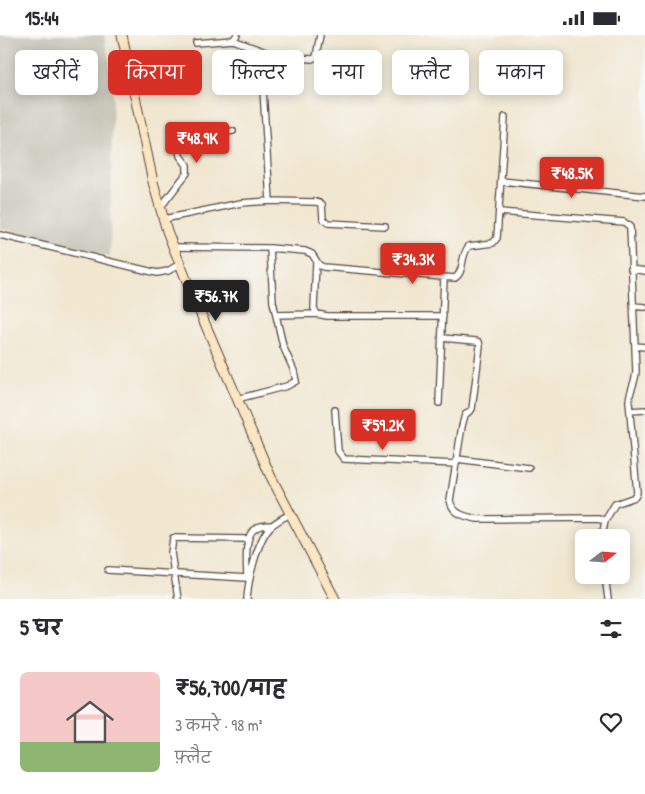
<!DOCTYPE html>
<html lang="hi">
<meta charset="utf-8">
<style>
:root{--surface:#fff;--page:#f7f7f7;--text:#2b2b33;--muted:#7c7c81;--line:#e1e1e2;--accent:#d93025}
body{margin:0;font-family:"Patrick Hand","Playpen Sans Deva",sans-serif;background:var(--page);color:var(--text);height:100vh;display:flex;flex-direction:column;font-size:19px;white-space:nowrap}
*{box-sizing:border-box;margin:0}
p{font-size:16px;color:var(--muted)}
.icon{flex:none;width:28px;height:28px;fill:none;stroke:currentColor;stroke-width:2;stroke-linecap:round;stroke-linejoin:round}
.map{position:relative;height:564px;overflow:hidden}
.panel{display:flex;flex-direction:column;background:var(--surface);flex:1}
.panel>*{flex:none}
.guide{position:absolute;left:15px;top:15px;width:615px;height:45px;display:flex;gap:10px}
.needle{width:32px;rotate:73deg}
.buttons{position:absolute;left:575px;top:494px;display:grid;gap:10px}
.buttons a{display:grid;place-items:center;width:55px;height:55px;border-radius:8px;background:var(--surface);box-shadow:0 2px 12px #0003;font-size:25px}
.price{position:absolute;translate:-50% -42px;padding:0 11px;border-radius:5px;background:var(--accent);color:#fff;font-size:16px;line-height:32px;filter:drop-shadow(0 1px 2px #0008)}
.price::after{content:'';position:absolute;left:50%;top:30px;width:15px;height:11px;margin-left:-8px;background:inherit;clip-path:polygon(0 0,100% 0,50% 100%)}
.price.selected{background:#222;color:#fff}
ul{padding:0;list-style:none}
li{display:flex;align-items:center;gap:15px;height:125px;padding:0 20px}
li+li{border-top:1px solid var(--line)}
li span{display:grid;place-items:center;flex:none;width:140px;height:100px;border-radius:8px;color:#555}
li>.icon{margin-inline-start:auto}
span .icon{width:60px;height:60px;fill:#fffc;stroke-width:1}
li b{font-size:21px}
h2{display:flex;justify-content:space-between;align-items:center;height:60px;padding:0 20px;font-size:21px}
.pill{padding:0 18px;border-radius:8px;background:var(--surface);box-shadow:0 2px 12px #0003;font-size:18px;line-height:45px}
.pill.selected{background:var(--accent);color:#fff}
.status{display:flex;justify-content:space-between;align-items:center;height:35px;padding:0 25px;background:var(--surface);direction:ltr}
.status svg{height:14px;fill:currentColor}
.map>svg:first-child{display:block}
.industrial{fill:#c7c5b8}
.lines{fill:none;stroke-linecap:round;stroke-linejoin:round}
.street-casing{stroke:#564639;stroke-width:8}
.secondary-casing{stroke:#564639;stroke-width:11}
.street{stroke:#fff;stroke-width:5.5}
.secondary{stroke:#fbe6c4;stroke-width:9}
</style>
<div class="status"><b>15:44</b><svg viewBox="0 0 49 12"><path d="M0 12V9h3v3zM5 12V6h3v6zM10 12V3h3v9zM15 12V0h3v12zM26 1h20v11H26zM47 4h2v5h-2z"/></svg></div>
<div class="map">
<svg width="645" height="564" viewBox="0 0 645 564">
<rect width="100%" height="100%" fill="#f6f6f2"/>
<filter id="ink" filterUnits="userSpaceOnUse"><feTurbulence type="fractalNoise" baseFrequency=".02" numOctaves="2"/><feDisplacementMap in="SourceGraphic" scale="10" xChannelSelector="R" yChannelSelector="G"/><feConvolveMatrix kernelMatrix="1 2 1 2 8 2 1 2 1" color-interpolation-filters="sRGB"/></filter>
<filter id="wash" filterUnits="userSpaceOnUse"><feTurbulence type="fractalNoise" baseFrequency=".0096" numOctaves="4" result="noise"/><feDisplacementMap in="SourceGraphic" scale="20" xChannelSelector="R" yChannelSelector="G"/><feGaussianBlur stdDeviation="1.12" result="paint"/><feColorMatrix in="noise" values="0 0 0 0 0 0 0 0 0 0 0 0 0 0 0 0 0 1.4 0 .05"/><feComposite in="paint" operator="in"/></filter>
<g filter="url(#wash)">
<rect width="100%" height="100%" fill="#f1e7d1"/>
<path class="industrial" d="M0,0H104L113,46L110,222L0,193Z"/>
</g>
<g filter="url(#ink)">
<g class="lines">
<defs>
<path id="street" d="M233,5L279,22L312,24L316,22L320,0
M196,8L233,5L237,0
M263,55L270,166
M501,146L645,161
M160,173L187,138V130L180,121C179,116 180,110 185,106C192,101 223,98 233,96
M499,177L624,187L630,192L636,336C636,347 629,356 629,367L637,458L635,462L615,469L605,486
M164,184L241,168L270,166L316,167L322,169L323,184L328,188L385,191
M0,200L157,238L168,236L180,229
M173,212L270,213L305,216L312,219L319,230L323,232L455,243C465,237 460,220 469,211L493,208L497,203L505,82
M316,227L314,273L317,279L327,281H443
M631,234L645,236
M633,271L645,272
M276,280L317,279
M442,303L476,306L479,307L480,311L472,374L465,380L462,391L450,465C452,479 466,482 478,484L599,483L605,486L602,502
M635,311L645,312
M237,364L287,351L296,346L294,336L283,311L273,267L270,213
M439,368L444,243
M335,375L338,416L344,424L456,429
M630,376L645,375
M457,424L529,433
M108,535L247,543
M605,540L608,564
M247,543C247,531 243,500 256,493C260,490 267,490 272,490
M178,564L171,518L173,503L248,504
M247,564C248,546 257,506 270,492C275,487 283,483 290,479"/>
<path id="secondary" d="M122,0L153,147L167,196L188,249L270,440L335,564"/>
</defs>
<use href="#street" class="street-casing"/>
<use href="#secondary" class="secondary-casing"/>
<use href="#street" class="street"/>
<use href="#secondary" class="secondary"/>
</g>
</g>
</svg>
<div class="buttons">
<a><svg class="needle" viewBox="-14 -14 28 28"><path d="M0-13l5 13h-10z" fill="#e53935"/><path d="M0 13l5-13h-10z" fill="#7c7c81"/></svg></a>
</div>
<b class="price" style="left:197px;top:129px">₹48.9K</b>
<b class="price" style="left:572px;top:164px">₹48.5K</b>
<b class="price" style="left:413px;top:250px">₹34.3K</b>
<b class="price selected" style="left:216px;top:287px">₹56.7K</b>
<b class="price" style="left:383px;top:416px">₹59.2K</b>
<div class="guide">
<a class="pill">खरीदें</a>
<a class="pill selected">किराया</a>
<a class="pill">फ़िल्टर</a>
<a class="pill">नया</a>
<a class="pill">फ़्लैट</a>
<a class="pill">मकान</a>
</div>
</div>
<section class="panel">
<h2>5 घर<svg class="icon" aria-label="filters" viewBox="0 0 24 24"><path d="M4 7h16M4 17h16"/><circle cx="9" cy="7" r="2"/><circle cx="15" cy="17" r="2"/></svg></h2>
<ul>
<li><span style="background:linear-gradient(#f6c9c9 70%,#8fb573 0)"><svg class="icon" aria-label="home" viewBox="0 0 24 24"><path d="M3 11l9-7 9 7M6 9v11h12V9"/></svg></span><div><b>₹56,700/माह</b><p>3 कमरे · 98 m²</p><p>फ़्लैट</p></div><svg class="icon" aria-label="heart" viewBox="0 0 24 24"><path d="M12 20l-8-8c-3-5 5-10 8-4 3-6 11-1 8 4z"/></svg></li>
</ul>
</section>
